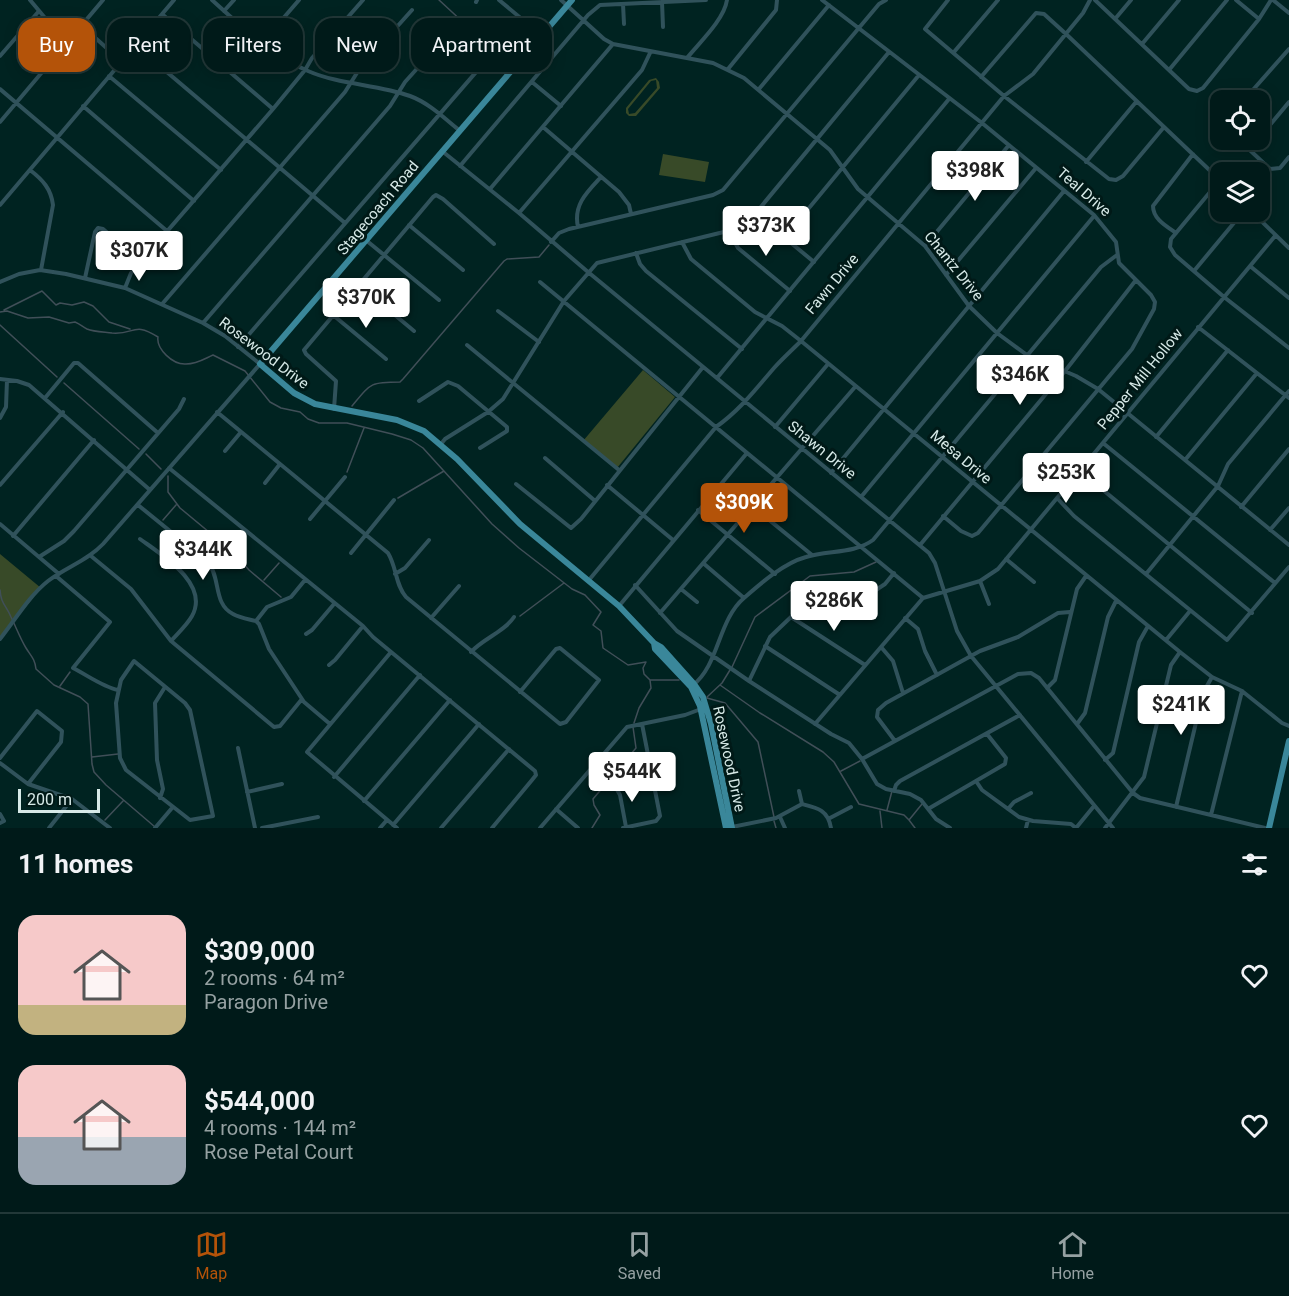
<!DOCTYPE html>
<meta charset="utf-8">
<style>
:root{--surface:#001a19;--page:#0a2322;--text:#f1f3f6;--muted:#95a1a2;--line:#223838;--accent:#b45309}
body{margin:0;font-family:Roboto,sans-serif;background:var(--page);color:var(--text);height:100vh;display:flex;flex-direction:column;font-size:22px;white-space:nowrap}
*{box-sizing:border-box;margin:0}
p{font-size:20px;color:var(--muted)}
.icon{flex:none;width:33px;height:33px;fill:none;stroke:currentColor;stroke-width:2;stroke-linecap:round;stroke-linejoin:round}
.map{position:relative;height:828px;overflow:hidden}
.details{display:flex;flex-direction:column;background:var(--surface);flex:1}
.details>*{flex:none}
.top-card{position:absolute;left:18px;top:18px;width:600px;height:54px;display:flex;gap:12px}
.fabs{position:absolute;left:1210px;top:90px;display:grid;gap:12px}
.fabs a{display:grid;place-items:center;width:60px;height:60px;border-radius:12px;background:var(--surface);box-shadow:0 3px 15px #0003,0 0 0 2px var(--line);font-size:30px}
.scale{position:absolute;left:18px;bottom:15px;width:82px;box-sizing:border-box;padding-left:6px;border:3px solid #d7eae8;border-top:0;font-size:16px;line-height:21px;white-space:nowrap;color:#d7eae8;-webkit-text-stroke:4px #001917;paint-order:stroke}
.price{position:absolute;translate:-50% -51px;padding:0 14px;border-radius:6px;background:#fff;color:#222;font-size:20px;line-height:39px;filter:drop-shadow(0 2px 3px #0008)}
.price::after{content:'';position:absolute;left:50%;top:36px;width:18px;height:14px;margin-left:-9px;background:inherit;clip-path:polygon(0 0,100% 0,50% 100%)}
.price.selected{background:var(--accent);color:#fff}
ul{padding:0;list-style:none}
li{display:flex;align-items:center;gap:18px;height:150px;padding:0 18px}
li span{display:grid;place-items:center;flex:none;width:168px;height:120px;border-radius:18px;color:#555}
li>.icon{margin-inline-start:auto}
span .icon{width:72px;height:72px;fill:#fffc;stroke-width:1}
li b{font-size:26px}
h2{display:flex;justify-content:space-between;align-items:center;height:72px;padding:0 18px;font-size:26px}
.pill{padding:0 21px;border-radius:18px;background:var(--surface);box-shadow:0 3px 15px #0003,0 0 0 2px var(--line);font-size:21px;line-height:54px}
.pill.selected{background:var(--accent);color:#fff}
.dock{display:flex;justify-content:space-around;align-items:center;height:84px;border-top:2px solid var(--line);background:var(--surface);font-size:16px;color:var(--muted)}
.dock a{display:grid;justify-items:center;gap:3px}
.dock .selected{color:var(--accent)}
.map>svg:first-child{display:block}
.green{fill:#384a28;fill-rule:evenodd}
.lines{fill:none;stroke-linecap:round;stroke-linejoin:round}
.stream{stroke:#404f58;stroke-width:1.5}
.minor{stroke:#30525b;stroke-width:4}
.major{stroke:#3a879a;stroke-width:6}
.labels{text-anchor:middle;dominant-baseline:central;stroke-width:6;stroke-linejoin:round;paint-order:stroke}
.street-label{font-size:15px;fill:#d7eae8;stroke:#001917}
</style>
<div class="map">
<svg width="1289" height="828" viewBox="0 0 1289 828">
<rect width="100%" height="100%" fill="#002321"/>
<path class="green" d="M656,78L659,82L660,88L636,116H629L626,113V108L649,80ZM656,80L657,88L635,113L629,114L628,109L651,81Z
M663,154L709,162L705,182L659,175Z
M643,370L675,397L617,468L583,441Z
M0,554L41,588L0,639Z"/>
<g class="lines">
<path class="stream" d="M439,0L492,49
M4,310L42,291L56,305L60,303L72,305L84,302L93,306L109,322L130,329
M0,312L7,311L28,318L49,317L69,323L75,322C80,324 83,327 87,329C94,332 105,332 112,333C135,335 133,321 158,337C156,349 173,365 186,364C197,364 204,359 213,355L245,371L270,402L281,408L300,412L308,419L319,423H347L392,434L411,440L423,448L492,524L519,548L572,589L585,595L601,612L593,625L601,631L603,648L628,665L646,662L643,668L644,674L650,680H679
M0,325L57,377
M64,383L139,449
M352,406C371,383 370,382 400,382L403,379L504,261L507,259L539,257L549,245
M146,454L161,469
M347,472L364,428
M168,476V492L180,508L233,552L249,570L281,597
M398,498L444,471
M163,520L176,505
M264,580L279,563
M0,590C1,604 6,605 11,617C16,627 20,638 26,648C31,656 35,659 36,669L54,685L80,697L88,704L92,764L94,772L106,785L155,827
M520,616L564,583
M732,667L755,617L810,576L854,572L876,562
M720,685L760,713L823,752L834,762L859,804L904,815L909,820L922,804
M60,686L70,672
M707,697L722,683L730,670
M707,698L725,703L758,742L774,817
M634,723L639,708L651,688L650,680
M92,757L118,754
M841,771L860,761
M887,810L892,791
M880,811L882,828
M105,820L123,801
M909,820L915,828
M774,821L776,828
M592,828L600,815L594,805L593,799L636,748L633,727"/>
<path class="minor" d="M30,0L66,43
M212,0C242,27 270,55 308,71C340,85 377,84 410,96C429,103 444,118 459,130
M499,0L541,35
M561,0L604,39L613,44L713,63L744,78L830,150L858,189L925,246L969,306L997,333L1027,355L1076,376L1098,389L1289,545
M822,0L982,123L1094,215L1116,242L1119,263L1151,295L1155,302L1154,309L1132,349L978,533L972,536L961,531L943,516
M948,0L925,29L1004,96L1109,179L1116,180L1123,176L1164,127
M1095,0L1189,89L1197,91L1203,88L1259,19L1271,0
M1236,0L1259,19
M1273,0L1289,13
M476,2L477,0
M662,2L663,27
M623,4L624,24
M224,11L234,0
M162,14L273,109
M1115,19L1131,0
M81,25L121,61
M261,44L299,0
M1142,44L1179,0
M135,45L345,223
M954,52L998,0
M0,56L39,11
M687,58C699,43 724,20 727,0
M728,69L776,10L777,0
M1169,70L1227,0
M109,76L221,170
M981,77L1036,13L1044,14L1066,34L1221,181
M532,82L561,106
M0,89L167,231
M759,89L829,5
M1244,100L1289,49
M83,106L194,201
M0,122L103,0
M543,127L619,192L629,205L631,214
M1260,137L1289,102
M1239,140L1270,169L1280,168L1289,157
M1249,149L1258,140
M442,151L519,213L588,272L929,553L935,563L957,631L971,656L1113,828
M1086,162L1136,102
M460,166L588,15L600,5L706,0
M30,170C43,180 51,189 53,205L41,270
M1220,180L1171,239L1170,247L1175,255L1224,297L1289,348
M490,189L613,44
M0,205L174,0
M1252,212L1289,248
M519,213L642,70L650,53
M756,214L814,262
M409,225L463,270
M578,227C573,205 587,192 601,177
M729,231L738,248L790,291
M1176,233C1166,226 1153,219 1153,206L1193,154
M785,237L919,75
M367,241L439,300
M551,242L559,233L569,229L713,195L723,190L879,4L886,0
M682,242L691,259L755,312L782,326L801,341L1180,652L1212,677L1242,691L1282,723L1289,726
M925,246L1009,145
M636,253L640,264L646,271L742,349
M1250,266L1289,298
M1194,271L1243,212
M946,275L1036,168
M85,278L95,232L98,228L103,229L141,262
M0,282L19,274L40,270L66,274L125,288L203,323L225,336L260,364L103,544C87,561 66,567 48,581C29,596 15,620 0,639
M540,282L923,598
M359,285L414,331
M125,288L131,273L273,109L305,70L312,58L363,0
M163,303L345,92L360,68L412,10
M498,311L539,342
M333,315L386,359
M203,323L390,106L405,82L441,42
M1198,327L1289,398
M467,345L619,470
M238,347L522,19
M717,378L949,99
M0,379L17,381L29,385L150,490
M45,398L74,363H78L158,433
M419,401L448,382L458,386L507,427V431L480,448
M334,409L336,381L306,354L304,350L433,197L436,195L443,199L494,244
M217,412L388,553C397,568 395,584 406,597L560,724L566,722L599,680L560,648L556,649L520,692
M0,418L6,407L7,380
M775,427L828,364
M1156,437L1228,350
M1103,443L1275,583
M441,444L445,439L488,412L503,399L564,301L597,263L736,229L750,220L889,52
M225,451L241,432
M545,458L594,500
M1185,460L1257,373
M169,468L363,626L373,637L535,771L536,775L532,780L492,828
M1080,471L1252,613
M831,473L1064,191
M265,483L280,464
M516,484L571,528L581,519L703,367
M0,485L63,412
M607,485L673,540
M861,497L1094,216
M1057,498L1074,516L1227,640L1289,567
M138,505L208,562C221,578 213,604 233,614C240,618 248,619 256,621L259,624L269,649L304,702L330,724
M752,506L812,555
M1241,507L1289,449
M698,510L775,574
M310,519L345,477
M0,524L59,574
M1270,530L1289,508
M13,536L94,440
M140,539C162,555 210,584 192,616C187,625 178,633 171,641
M920,545L1065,371L1136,280
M351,553L394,500
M91,556L131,589L171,641L274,727L280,726L302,699
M39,557L64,541L74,531L179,409L184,399
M1006,559L1034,582
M703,563L744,598
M395,574L405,568L429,540
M1146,574L1218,486L1228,464L1289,391
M56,576L110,622L73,668C87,675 103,687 118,690
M589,580L716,427C740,410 755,390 774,368C782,359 792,350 801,341L1004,96L1033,74L1083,13L1090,0
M980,581L989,604
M635,585L677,631L749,681L831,734L849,743L862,759L877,784L886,789L910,794L921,800L936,819L950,828
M681,589L697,602
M853,594L855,616
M619,606L747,453
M660,613L855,387
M791,617L865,665
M431,618L459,586
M905,618L918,629L925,651L937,675
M256,621L267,607L291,597L305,580
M306,634L312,630L334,604
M1166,640L1190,611
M765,646L840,695
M881,647L893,661L903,693
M391,652L307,752L397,828
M471,652C484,638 504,632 514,617
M134,661L185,703L190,710L213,816L190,820L126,770L120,758L116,703L121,680Z
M329,665L335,660L363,626
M749,681L770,637L791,617L819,599L876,590L885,584L894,573
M693,685C719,665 718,620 744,598C761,583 784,563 806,557C828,550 854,554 873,540L1101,267L1117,255
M1047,688L1055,680L1077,589L1086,576
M815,724L923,598L980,581L998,569L1275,236
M1077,724L1085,713L1108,617L1116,601
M895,741L877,717L878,710L886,703L980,651L1018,637L1058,613L1070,612
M238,748L255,828
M0,758L37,711L62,731L61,742L28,784
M862,759L1018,674L1031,673L1039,678L1133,793L1140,798L1265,828
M1105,760L1113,753L1139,642L1148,626
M0,763L28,784L72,799L110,828
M334,777L420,675
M976,781L982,790L1019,817L1033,821L1071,824L1076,828
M615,786L620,795L626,827
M799,791L802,804
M894,791L896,785L900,781L1020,715
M247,792L282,784
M160,798L163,789L157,760L155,703L165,687
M364,801L450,700
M1176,807L1203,693L1212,677
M556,809L578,828
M928,809L1005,764L1006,758L987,734
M1008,809L1014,802L1031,793
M0,814L4,821L0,823
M1211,815L1242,691
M780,817L785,828
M830,818L851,807
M393,825L479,724
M732,827L776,818L802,804C818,808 828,810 831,828
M49,828L72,799
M155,828L172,808
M262,828L318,817
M380,828L387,820
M441,828L509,749
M540,828L627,727L685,715L701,709
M623,828L656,821L660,816L642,724
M1026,828L1028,820
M1076,828L1094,806
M1105,828L1144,777L1171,665L1180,652"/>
<path class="major" d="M572,0L260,364L294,393L315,404L397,420L424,431L457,459L520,524L619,606L654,643L661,647L694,684L703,697L711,724L732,828
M654,643L655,649L691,687L700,706L726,828
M1269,828L1289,741"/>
</g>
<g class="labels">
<g class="street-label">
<text transform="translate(1084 192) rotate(41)">Teal Drive</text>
<text transform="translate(378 208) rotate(-50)">Stagecoach Road</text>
<text transform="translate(954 266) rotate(51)">Chantz Drive</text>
<text transform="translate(832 284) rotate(-50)">Fawn Drive</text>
<text transform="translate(264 353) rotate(37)">Rosewood Drive</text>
<text transform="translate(1140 379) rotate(-51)">Pepper Mill Hollow</text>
<text transform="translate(822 450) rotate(39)">Shawn Drive</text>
<text transform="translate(961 457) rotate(40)">Mesa Drive</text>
<text transform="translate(729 759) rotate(78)">Rosewood Drive</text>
</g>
</g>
</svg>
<div class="fabs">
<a><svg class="icon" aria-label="locate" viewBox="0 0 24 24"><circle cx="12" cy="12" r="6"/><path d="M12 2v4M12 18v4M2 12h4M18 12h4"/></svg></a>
<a><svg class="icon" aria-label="layers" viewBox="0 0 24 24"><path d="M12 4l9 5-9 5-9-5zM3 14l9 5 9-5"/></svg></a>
</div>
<div class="scale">200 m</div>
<b class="price" style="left:975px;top:202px">$398K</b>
<b class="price" style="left:766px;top:257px">$373K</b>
<b class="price" style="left:139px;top:282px">$307K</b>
<b class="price" style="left:366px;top:329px">$370K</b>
<b class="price" style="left:1020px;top:406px">$346K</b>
<b class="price" style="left:1066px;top:504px">$253K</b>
<b class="price selected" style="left:744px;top:534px">$309K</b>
<b class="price" style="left:203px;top:581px">$344K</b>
<b class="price" style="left:834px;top:632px">$286K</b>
<b class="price" style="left:1181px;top:736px">$241K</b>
<b class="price" style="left:632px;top:803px">$544K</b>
<div class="top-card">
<a class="pill selected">Buy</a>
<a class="pill">Rent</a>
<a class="pill">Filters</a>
<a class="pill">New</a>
<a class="pill">Apartment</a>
</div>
</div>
<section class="details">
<h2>11 homes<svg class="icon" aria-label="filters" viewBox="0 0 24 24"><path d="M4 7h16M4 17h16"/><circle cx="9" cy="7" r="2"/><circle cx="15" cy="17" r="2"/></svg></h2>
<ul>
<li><span style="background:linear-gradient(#f6c9c9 75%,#c2b280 0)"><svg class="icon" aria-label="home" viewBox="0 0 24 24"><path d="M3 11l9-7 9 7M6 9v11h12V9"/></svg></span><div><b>$309,000</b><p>2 rooms · 64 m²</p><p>Paragon Drive</p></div><svg class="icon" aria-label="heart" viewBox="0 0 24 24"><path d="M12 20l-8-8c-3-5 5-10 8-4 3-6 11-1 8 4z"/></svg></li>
<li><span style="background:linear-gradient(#f6c9c9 60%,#9aa5b1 0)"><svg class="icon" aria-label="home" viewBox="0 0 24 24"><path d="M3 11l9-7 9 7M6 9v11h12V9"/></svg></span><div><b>$544,000</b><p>4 rooms · 144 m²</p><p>Rose Petal Court</p></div><svg class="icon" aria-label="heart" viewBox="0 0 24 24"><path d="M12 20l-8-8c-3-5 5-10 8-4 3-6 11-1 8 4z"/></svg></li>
</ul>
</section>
<nav class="dock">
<a class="selected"><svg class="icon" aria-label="map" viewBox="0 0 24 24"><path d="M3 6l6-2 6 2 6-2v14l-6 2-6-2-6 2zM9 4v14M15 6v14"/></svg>Map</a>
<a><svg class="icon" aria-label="saved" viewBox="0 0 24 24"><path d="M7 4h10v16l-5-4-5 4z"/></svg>Saved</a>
<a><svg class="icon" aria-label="home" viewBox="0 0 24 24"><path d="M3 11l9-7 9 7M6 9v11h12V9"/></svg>Home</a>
</nav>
